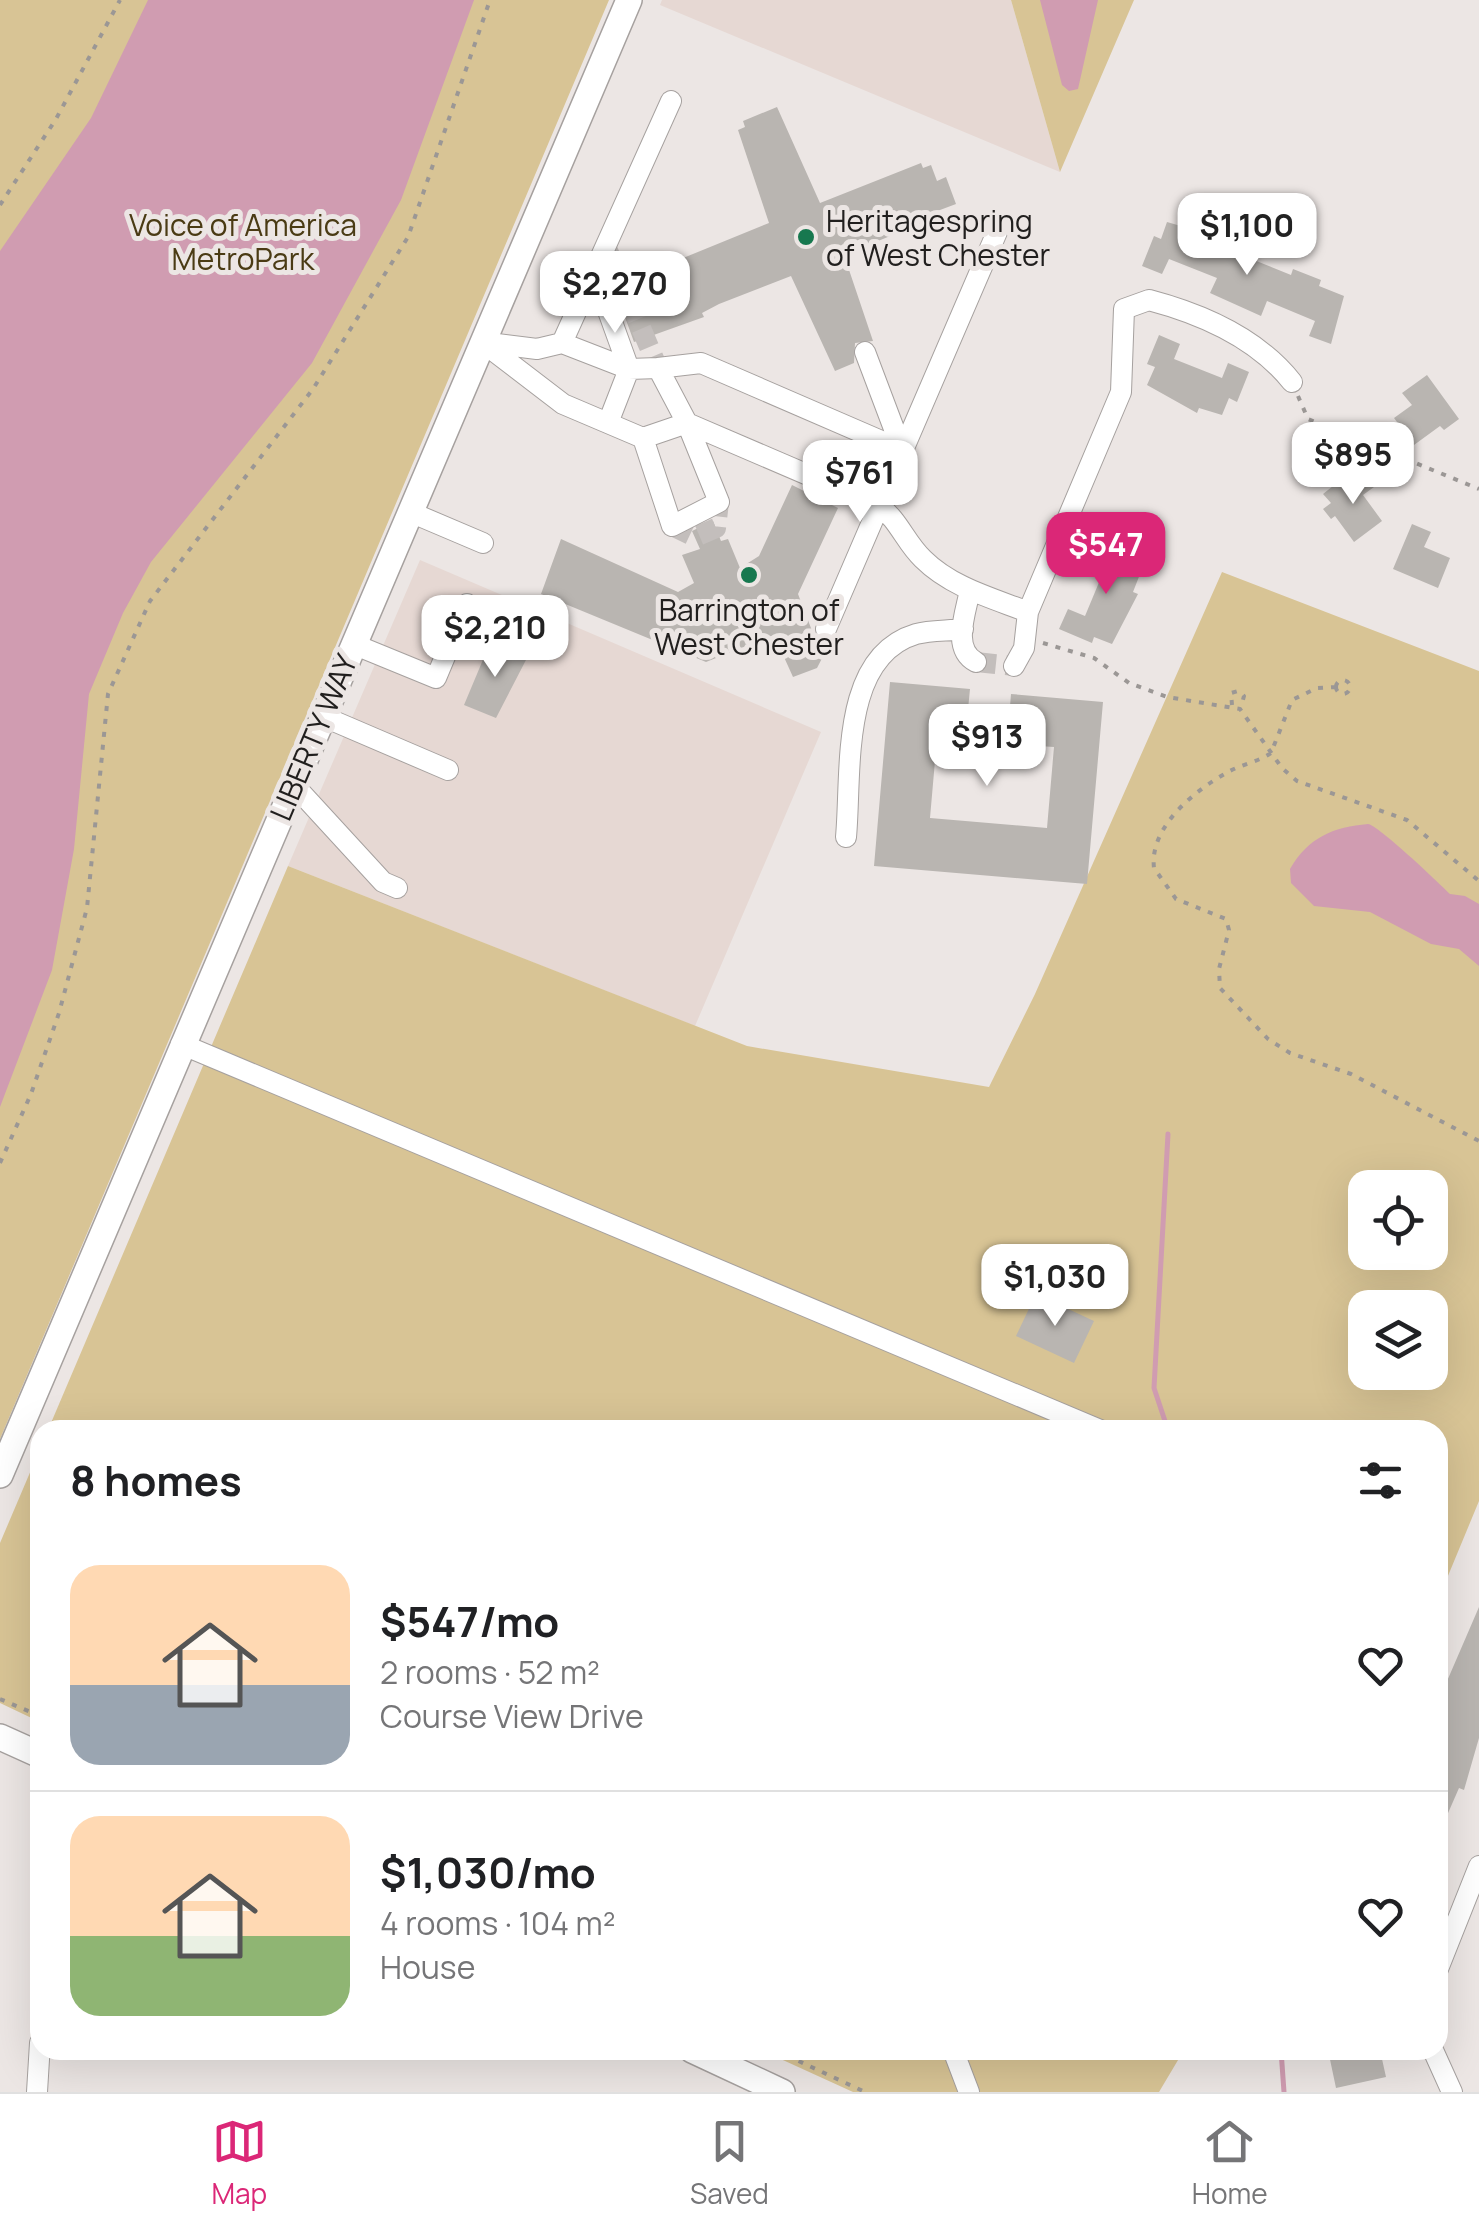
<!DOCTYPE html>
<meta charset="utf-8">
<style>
:root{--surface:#fff;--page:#f6f6f6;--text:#202124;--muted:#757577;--line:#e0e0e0;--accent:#db2777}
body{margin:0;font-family:Manrope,sans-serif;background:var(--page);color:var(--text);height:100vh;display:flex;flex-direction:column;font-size:38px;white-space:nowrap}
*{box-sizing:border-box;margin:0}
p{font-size:32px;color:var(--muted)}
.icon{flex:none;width:55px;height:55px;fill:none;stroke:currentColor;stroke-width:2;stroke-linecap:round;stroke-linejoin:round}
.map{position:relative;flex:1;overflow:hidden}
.drawer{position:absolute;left:30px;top:1420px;width:1418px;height:640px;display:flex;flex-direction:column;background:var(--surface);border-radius:30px;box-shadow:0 10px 40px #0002}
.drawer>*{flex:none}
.buttons{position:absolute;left:1348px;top:1170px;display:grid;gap:20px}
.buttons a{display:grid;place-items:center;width:100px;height:100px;border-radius:20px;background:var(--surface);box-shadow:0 10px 40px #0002;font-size:50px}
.price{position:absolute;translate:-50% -85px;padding:0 22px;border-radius:20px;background:#fff;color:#222;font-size:32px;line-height:65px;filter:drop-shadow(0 2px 5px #0008)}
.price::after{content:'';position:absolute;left:50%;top:60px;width:30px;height:22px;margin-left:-15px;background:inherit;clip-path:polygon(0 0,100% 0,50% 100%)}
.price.selected{background:var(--accent);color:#fff}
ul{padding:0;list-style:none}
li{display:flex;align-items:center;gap:30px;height:250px;padding:0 40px}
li+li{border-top:2px solid var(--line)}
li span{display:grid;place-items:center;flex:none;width:280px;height:200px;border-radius:30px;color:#555}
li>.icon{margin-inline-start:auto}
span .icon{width:120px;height:120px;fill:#fffc;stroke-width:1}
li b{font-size:42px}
h2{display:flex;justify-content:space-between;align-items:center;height:120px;padding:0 40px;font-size:42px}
.menu{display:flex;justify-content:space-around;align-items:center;height:140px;border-top:2px solid var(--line);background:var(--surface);font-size:28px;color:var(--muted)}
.menu a{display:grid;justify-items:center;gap:5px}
.menu .selected{color:var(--accent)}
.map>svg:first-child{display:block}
.built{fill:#e6d8d3}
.green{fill:#d8c495;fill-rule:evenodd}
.water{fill:#d09cb1}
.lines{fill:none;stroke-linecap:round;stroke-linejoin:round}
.stream{stroke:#d09cb1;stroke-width:5}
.building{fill:#b9b5b1}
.minor-tunnel{stroke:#c3bebc;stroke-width:20;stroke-dasharray:20 10;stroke-linecap:butt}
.minor-casing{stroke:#a6a19f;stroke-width:22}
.major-casing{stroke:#a6a19f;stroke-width:28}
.path{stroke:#9b9795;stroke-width:4;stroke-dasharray:5 8;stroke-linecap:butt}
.minor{stroke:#fff;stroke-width:20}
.major{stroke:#fff;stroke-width:25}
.poi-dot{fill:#17784f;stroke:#ece6e4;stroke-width:4}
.labels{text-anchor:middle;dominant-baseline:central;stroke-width:10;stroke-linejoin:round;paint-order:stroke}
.poi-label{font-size:30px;fill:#211f1e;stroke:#ece6e4;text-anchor:start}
.park-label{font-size:30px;fill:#4a3b14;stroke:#ece6e4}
.street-label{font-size:30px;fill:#211f1e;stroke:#ece6e4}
</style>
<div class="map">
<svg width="1479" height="2092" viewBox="0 0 1479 2092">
<rect width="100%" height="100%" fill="#ece6e4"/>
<path class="built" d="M662,0H1011L1060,172L660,5Z
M420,560L821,732L695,1026L288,866Z"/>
<path class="green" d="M0,0H609L0,1439Z
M1011,0H1134L1060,172Z
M1222,572L1479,671V1501L1438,1600V1430H48L288,866L747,1046L989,1087L1035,994ZM1365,1188H1430V1252H1365ZM1365,1308H1430V1372H1365Z
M40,1449V1722L0,1703V1543Z
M761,2050H1184L1159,2092H853Z"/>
<path class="water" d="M148,0H474L401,200L312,363L151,562L123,613L89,694L74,849L52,970L0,1107V251L91,118Z
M1040,0H1098L1078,89L1069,91L1062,85Z
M1368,824C1378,825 1438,882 1450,894L1465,896L1479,904V966L1459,949L1431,944L1370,912L1314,906L1291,883L1290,869C1308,837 1334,827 1368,824Z"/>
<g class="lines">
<path class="stream" d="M1168,1430L1154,1388L1168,1134
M1281,2050L1284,2092"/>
</g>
<path class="building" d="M777,107L820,203L921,163L923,168L931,165L937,181L946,177L956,204L932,213L934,218L844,255L873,341L855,343L854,363L835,371L791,276L719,304L702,313L704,317L634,342L617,295L643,285L639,276L769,223L738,130L745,127L743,121Z
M1167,222L1222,238L1220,243L1244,256L1291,275L1293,269L1321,280L1319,286L1344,296L1331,344L1309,336L1315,321L1267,301L1261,316L1210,293L1217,278L1169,259L1162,274L1142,266L1154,236L1161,239Z
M1159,335L1180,344L1174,359L1222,378L1228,363L1249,372L1237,402L1229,398L1222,415L1199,408L1197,413L1147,385L1155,367L1147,364Z
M1427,375L1459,419L1444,430L1440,426L1414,445L1394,418L1412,405L1402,393Z
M1363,472L1374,487L1363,495L1382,521L1354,542L1335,516L1331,519L1323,509L1331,503L1323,494L1338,482L1342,488Z
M792,485L838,508L798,594L814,636L831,641L817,668L793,677L774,635L706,662L541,594L561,539L678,592L694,583L682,555L700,549L692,531L713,521L721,541L728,539L740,568L759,556Z
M1412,524L1431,532L1424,547L1450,558L1438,588L1393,569Z
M1097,540L1127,552L1123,561L1142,569L1133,592L1138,594L1112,644L1094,637L1092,643L1059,629L1068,609L1085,616L1105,568L1088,561Z
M490,643L527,658L496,718L464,705Z
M890,682L970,689L965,740L937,738L930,818L1047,828L1054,747L1007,744L1011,694L1103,702L1087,884L874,866Z
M1036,1294L1094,1321L1074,1363L1016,1336Z
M1479,1607V1738L1464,1790L1459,1788L1438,1836V1693L1441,1695Z
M1328,2050H1380L1386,2077L1336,2088Z"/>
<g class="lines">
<path class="minor-tunnel" d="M606,246L658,368
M672,526L695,537L716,528L719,502
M976,662L1014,666"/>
<defs>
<path id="minor" d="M594,272L629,369L608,423
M482,342L563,404L643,438L687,423L878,505C899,520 905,542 923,559C951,587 992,598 1028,612
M489,343L537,349L562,343L629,369L658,368L687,423L719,502L672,526L643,438
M562,343L671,101
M865,352L902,450
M658,368L701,363L902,450
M410,512L483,543
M970,590C966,612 951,649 976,662
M826,629L997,232
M353,644L436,678L467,604
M1014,666L1024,648L1028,612L1121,392L1124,309L1149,300C1202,314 1258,339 1292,382
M322,716L448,770
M293,784L383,882L397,888
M846,837C852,773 839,657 916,634C930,630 948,631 963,629
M181,1044L1100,1430
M1438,1969L1479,1866
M953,2050L969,2092
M1433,2050L1452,2092
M37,2092L40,2043"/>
<path id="major" d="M0,1475L629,0
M0,1737L40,1755
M692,2050L782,2092"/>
</defs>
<use href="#minor" class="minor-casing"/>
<use href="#major" class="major-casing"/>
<path class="path" d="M0,205L56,119L120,0
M1298,396L1308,419L1479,489
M1043,643L1094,658L1129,683L1167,697L1240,709L1282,768L1297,781L1407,820L1479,881
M1336 687a7 7 0 1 1 14 0a7 7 0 1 1-14 0Z
M1336,687L1317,688L1292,700L1271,753C1258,762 1242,764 1228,772C1195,790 1149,827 1154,868L1176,899L1226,919L1229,930L1219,969L1220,988L1268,1039L1290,1053L1351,1074L1479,1141
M1232,705L1231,693L1238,691L1244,696L1241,707
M0,1163L31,1094L59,1013L87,908L108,694L150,601L313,389L408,237L490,0
M0,1699L40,1716
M775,2050L865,2092"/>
<use href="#minor" class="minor"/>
<use href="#major" class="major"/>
</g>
<g class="poi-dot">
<circle cx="806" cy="237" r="10"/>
<circle cx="749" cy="575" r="10"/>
</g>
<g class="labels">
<g class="poi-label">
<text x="826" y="220">Heritagespring<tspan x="826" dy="34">of West Chester</tspan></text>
<text x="749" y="609" text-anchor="middle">Barrington of<tspan x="749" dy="34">West Chester</tspan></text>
</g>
<g class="park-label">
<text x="243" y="224">Voice of America<tspan x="243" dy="34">MetroPark</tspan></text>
</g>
<g class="street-label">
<text transform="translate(313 737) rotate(-67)">LIBERTY WAY</text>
</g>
</g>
</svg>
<div class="buttons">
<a><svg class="icon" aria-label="locate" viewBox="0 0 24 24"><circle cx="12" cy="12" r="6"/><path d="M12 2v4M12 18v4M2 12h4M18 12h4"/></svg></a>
<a><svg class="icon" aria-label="layers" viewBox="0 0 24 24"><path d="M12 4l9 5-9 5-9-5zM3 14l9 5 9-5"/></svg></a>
</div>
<b class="price" style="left:1247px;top:278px">$1,100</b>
<b class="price" style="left:615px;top:336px">$2,270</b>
<b class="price" style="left:1353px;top:507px">$895</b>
<b class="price" style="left:860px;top:525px">$761</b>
<b class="price selected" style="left:1106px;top:597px">$547</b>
<b class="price" style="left:495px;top:680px">$2,210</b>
<b class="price" style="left:987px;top:789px">$913</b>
<b class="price" style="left:1055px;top:1329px">$1,030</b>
<section class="drawer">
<h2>8 homes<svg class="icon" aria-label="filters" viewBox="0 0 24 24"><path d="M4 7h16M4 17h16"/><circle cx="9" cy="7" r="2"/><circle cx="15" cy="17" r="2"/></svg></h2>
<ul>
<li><span style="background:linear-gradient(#ffd9b3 60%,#9aa5b1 0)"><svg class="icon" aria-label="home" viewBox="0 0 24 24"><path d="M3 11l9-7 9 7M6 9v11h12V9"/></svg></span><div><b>$547/mo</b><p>2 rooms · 52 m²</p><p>Course View Drive</p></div><svg class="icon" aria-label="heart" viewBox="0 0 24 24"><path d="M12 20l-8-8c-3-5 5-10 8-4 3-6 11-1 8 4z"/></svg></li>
<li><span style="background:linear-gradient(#ffd9b3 60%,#8fb573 0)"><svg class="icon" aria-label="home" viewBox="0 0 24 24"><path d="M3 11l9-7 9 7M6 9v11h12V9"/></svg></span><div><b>$1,030/mo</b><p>4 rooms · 104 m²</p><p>House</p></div><svg class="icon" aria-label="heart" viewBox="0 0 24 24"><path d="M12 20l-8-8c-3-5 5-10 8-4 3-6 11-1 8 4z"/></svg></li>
</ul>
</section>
</div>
<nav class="menu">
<a class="selected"><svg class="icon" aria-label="map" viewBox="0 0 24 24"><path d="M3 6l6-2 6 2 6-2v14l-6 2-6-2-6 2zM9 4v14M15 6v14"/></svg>Map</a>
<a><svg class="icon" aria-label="saved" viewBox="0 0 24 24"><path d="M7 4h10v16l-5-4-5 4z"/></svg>Saved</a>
<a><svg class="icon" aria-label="home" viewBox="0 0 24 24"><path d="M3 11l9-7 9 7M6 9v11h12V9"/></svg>Home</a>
</nav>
